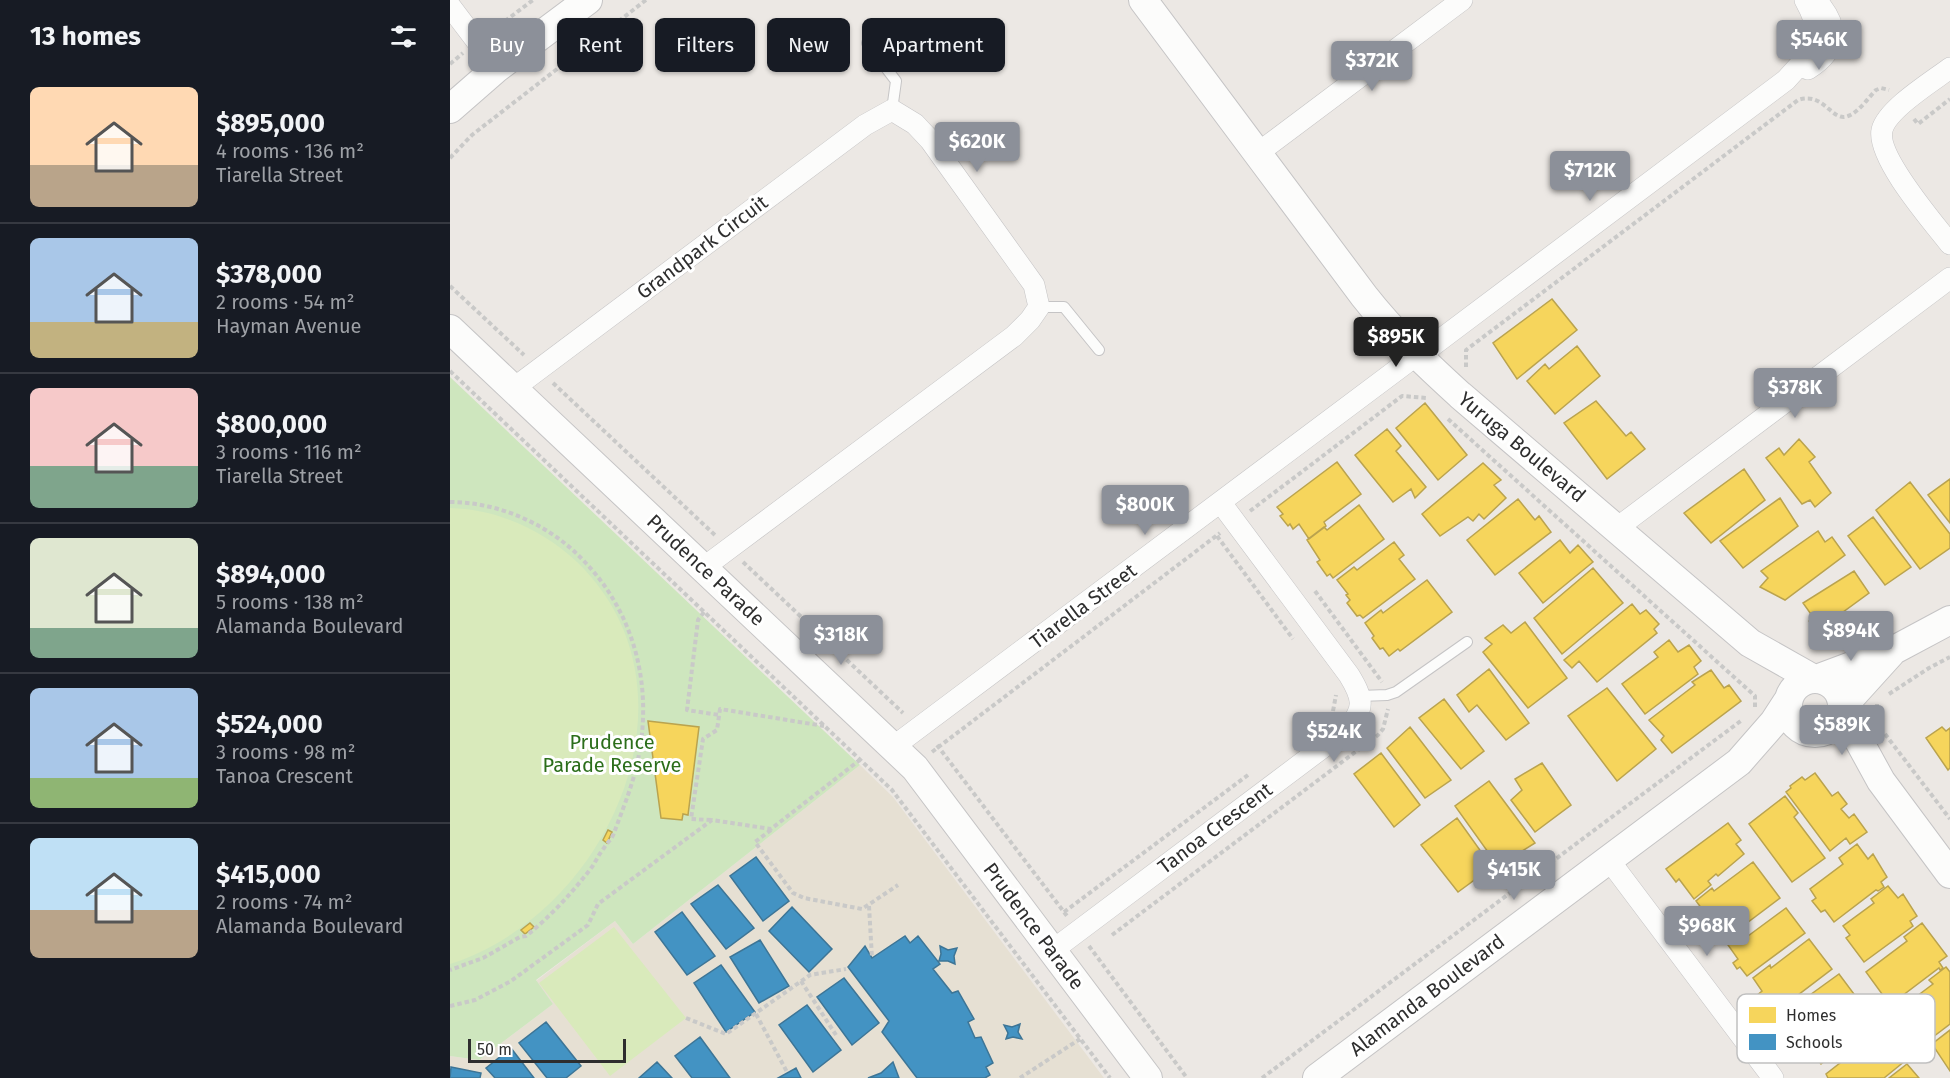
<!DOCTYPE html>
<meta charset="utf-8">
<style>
:root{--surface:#171b24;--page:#20242c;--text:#f1f3f6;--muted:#9ea1a6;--line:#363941;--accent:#8c9099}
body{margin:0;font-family:"Fira Sans",sans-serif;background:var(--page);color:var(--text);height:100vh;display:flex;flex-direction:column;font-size:22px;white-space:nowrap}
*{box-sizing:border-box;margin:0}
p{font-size:20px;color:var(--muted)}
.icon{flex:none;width:33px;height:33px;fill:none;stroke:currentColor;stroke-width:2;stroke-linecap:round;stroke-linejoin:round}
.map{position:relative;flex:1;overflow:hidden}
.details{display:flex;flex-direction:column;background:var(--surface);width:450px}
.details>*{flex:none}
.top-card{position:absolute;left:18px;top:18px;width:570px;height:54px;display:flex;gap:12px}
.scale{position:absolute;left:18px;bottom:15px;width:158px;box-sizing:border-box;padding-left:6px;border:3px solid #2e2e2e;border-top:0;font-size:16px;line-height:21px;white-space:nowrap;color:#2e2e2e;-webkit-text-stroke:4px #fff;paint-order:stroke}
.price{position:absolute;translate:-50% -51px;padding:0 14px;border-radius:6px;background:var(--accent);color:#fff;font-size:20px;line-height:39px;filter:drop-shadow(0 2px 3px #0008)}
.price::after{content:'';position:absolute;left:50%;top:36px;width:18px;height:14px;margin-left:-9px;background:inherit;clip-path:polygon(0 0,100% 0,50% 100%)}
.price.current{background:#222;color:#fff}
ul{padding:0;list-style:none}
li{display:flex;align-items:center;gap:18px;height:150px;padding:0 30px}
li+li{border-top:2px solid var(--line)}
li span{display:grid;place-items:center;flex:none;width:168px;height:120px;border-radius:9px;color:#555}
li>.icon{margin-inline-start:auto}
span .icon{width:72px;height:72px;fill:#fffc;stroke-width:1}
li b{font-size:26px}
h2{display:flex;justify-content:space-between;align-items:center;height:72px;padding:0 30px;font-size:26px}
.chip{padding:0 21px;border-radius:9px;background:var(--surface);box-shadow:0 2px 4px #0004;font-size:21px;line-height:54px}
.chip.current{background:var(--accent);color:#fff}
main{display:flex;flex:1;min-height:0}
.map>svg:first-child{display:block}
.education{fill:#e6e0d3}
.green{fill:#cee6be}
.pitch{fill:#d9eabb}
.homes{fill:#f6d55c;stroke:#baa34e;stroke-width:1.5}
.schools{fill:#4393c3;stroke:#3d7596;stroke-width:1.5}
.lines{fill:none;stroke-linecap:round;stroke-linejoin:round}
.lane-casing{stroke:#c5c4c5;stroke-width:12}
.street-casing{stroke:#c5c4c5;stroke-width:22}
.secondary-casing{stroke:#c5c4c5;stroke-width:30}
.path{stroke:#c9c9c8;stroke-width:4;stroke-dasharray:4.5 3;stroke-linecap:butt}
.lane{stroke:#fcfcfb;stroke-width:10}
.street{stroke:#fcfcfb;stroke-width:21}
.secondary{stroke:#fcfcfb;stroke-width:28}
.labels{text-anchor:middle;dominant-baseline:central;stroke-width:6;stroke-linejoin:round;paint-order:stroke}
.street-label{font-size:20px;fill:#2e2e2e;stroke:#fff}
.park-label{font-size:20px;fill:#2c6e1b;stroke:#fff}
.key{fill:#fff;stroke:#c0c0c0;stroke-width:1.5}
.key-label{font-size:16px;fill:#2e2e2e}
</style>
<main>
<section class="details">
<h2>13 homes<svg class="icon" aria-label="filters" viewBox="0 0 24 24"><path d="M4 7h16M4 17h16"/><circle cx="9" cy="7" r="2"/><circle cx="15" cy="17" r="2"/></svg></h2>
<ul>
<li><span style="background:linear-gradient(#ffd9b3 65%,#b9a48a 0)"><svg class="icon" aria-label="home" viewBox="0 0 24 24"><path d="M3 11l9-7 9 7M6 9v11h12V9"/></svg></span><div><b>$895,000</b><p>4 rooms · 136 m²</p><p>Tiarella Street</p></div></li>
<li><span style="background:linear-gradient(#a9c7e8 70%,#c2b280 0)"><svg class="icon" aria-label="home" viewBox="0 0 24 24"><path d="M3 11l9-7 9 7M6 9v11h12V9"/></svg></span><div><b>$378,000</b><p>2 rooms · 54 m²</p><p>Hayman Avenue</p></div></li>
<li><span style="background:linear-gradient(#f6c9c9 65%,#7fa58c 0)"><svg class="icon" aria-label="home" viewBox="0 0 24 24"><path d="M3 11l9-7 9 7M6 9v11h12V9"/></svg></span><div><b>$800,000</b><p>3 rooms · 116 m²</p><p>Tiarella Street</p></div></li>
<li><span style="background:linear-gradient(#dfe7d0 75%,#7fa58c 0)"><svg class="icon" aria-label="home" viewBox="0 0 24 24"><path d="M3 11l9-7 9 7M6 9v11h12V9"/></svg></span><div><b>$894,000</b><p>5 rooms · 138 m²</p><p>Alamanda Boulevard</p></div></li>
<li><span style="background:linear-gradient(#a9c7e8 75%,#8fb573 0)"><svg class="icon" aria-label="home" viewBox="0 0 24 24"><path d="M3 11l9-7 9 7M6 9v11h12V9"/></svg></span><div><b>$524,000</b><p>3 rooms · 98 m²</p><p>Tanoa Crescent</p></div></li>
<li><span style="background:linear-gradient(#bfe0f5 60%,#b9a48a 0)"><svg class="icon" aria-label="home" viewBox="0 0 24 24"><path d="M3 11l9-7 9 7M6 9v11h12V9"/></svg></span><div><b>$415,000</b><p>2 rooms · 74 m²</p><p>Alamanda Boulevard</p></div></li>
</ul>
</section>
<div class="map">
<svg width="1500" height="1078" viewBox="0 0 1500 1078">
<rect width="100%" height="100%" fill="#ece8e4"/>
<path class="education" d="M410,765L443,797L654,1078H0V1056L29,1060L103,1004L86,981L165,921L183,944Z"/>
<path class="green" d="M0,377L410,765L183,944L165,921L86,980L103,1004L29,1060L0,1056Z"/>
<path class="pitch" d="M0,508C47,509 93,530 127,562C260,690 158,914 0,964Z
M164,927L236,1018L160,1076L89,983Z"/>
<path class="homes" d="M1102,299L1127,330L1067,379L1043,343Z
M1127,346L1150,376L1105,414L1077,381L1095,364L1099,369Z
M1146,401L1176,436L1181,432L1195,449L1157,479L1114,423Z
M975,403L1017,455L988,480L946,428Z
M937,429L951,446L946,451L976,487L965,498L961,489L943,502L905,455Z
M1349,439L1365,457L1359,462L1381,493L1365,507L1360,500L1352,504L1316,458L1329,448L1334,455Z
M887,462L911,494L874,522L876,526L859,539L849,524L843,529L840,524L838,526L830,516L833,514L827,507Z
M1033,463L1051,480L1044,485L1056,498L1034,519L1029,514L1023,521L1018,517L990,536L972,514Z
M1294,469L1315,500L1261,543L1234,513Z
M1500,479V523L1478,495Z
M1460,482L1500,534V548L1470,569L1426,510Z
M1330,498L1348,526L1293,568L1270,541Z
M1068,499L1085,520L1089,516L1101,532L1045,575L1017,540Z
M909,505L934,539L883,578L880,574L877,576L867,562L870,560L857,540L874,527L877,530Z
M1423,517L1461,567L1435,585L1398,536Z
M1368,531L1375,542L1382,537L1395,555L1335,600L1310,587L1318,578L1311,571Z
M1110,540L1120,553L1128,545L1143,562L1093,603L1069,573Z
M944,542L954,555L949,559L965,579L913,618L910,615L907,616L897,603L900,600L896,595L898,594L887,580L904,567L907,570Z
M1143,568L1173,603L1112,654L1084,618Z
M1404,571L1419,593L1367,631L1359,621L1363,617L1353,603Z
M977,580L1002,612L950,651L948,649L939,656L933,648L930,649L922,638L924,636L915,623L931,610L933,613Z
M1182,604L1190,614L1196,610L1209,624L1204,629L1207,633L1147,682L1129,661L1122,668L1114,660Z
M1075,622L1117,678L1078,708L1033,652L1042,644L1035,638L1053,625L1061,633Z
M1219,640L1228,652L1239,645L1251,661L1244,667L1248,674L1195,714L1172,684L1208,657L1204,652Z
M1039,669L1079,723L1056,740L1027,705L1019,712L1007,695Z
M1261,670L1274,688L1279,685L1291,701L1222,753L1211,740L1214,736L1199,720L1245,685L1242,682Z
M1157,688L1206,749L1167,781L1118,716Z
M994,699L1034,751L1011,769L969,718Z
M198,721L249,727L238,815L233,814L232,820L211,818Z
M960,727L1001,780L975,798L937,748Z
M1492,727L1496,731L1500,728V768L1498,770L1476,738Z
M931,753L970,805L944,827L904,774Z
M1092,763L1121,805L1085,832L1061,800L1072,790L1065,779Z
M1365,773L1382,796L1388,792L1397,804L1391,809L1399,818L1404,814L1417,832L1400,844L1396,838L1380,851L1336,792L1341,788L1340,786L1352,777L1355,780Z
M1039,781L1085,843L1048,866L1005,806Z
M1335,796L1348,813L1344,817L1375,858L1342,882L1299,824Z
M1007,818L1042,867L1008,892L971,845Z
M1278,823L1291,840L1286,844L1294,854L1268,876L1266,874L1258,881L1261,885L1244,899L1229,879L1226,882L1216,869Z
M158,830L162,832L157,843L153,840Z
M1407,844L1418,859L1423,854L1437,877L1431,882L1434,887L1428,891L1426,890L1384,922L1375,910L1371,912L1362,901L1366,898L1360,889L1393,864L1389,858Z
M1303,862L1330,898L1273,941L1267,933L1262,936L1249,918L1255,913L1246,901L1262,888L1264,891Z
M1438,886L1448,898L1453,894L1467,916L1460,921L1463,926L1414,962L1396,938L1400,935L1393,926L1424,903L1421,899Z
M1336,908L1355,933L1297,976L1290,967L1287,969L1283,963L1288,959L1278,945L1295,932L1298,936Z
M80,923L84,927L75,934L71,930Z
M1472,923L1497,956L1489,962L1493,968L1490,970L1489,968L1440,1005L1416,972L1457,941L1454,937Z
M1359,939L1382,969L1327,1011L1323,1006L1320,1008L1315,1002L1312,1004L1306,996L1312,991L1303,978L1320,965L1321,968Z
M1496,967L1500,972V1024L1479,1040L1464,1019L1456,1025L1446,1012L1483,984L1479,980Z
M1389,974L1407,998L1347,1043L1326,1015L1344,1002L1346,1005Z
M1411,999L1428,1021L1371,1064L1356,1042Z
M1500,1030V1071L1482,1044Z
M1431,1031L1455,1061L1434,1078H1378L1376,1074Z
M1457,1064L1469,1078H1439Z"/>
<path class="schools" d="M306,857L339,901L313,921L280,876Z
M268,885L304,928L276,949L241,904Z
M342,907L382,949L359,972L319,931Z
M232,912L265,956L237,975L205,932Z
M455,936L460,943L468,936L490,964L483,969L502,993L508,991L524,1019L518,1022L525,1038L531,1037L543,1063L536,1067L540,1075L535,1078H467L432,1032L439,1021L398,967L415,946L422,958Z
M310,940L339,986L309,1003L280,957Z
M490,946L498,950L507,948L504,956L505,964L498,961H489L491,954Z
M271,965L305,1012L276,1032L244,983Z
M394,978L429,1023L402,1045L367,997Z
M357,1005L391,1050L363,1072L329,1025Z
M96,1022L131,1066L116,1078H97L69,1043Z
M570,1024L568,1032L572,1039L563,1037L556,1039L558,1033L554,1025L562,1027Z
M250,1037L280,1078H242L225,1056Z
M61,1048L84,1078H45L36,1068Z
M207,1062L222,1078H189Z
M443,1062L449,1078H418L431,1073Z
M1,1067L31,1073L30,1078H0Z
M346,1068L351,1078H328Z"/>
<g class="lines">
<defs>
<path id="lane" d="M417,43L446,81L442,110
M589,307H614L649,350
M910,696L937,695L946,692L1017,642"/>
<path id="street" d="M0,6L47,68
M1500,68C1483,81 1437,109 1432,130C1426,157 1483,222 1500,244
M1358,69C1389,49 1390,27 1366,0
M808,153L1012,0
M64,388L415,125L442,110L465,124L480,140L584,285L589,307L580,320L564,336L253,568
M1167,528L1500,278
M443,747L956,363L978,349L1336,80C1364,48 1378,42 1355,0
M1159,860L1323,1078
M603,950L896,730C916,709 913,698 899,675L771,503"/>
<path id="secondary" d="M693,0L914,296C943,333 976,364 1010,395L1300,643L1362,678
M0,109L47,68L138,0
M0,329L465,768L698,1078
M1369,678L1444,650L1500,620
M1338 706a27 27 0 1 1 54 0a27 27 0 1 1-54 0Z
M1393,706L1441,653
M1392,710L1431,781L1500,874
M867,1078L1289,762L1324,722L1337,702"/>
</defs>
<use href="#lane" class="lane-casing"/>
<use href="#street" class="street-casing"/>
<use href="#secondary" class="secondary-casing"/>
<path class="path" d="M43,30L83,0
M0,64L13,53
M1464,119L1468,124L1500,99
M0,158L22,135L196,0
M0,286L74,355
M1016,367V350L1348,100C1374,91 1382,123 1398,116C1409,112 1418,98 1426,90L1431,88L1439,90
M0,371L442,790L660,1078
M103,383L266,536
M998,419L1305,696V707
M0,502C48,502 98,524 131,558C186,613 204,689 187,764C182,787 172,811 164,833C162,839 157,843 154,848C149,854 146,861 142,867C123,892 100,917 76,936L70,937L33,958L0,970
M800,511L952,396L976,398
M767,536L843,639
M293,562L453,713
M865,591L932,682
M254,612L248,620L237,710L269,715
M1439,694L1479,668L1500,657
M883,711L886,695
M1426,720L1427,704
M1435,734L1500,819
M487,745L617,916
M482,752L770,533
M261,820L241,819L253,739L267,730L270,709L374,726
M321,830L305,842L343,893L354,898L412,909L448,885
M419,906L422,958
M614,912L798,775
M662,935L928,735L933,729L938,709
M639,946L737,1078
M351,981L386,1035
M0,1006L25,1000L61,981L138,925L148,904L262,820L321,829L411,759
M306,1014L337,1072
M236,1018L276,1034L360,975L396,969
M570,1078L630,1039
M812,1078L1292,720"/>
<use href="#lane" class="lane"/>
<use href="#street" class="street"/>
<use href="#secondary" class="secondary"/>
</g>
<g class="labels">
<g class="street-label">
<text transform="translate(252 247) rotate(-37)">Grandpark Circuit</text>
<text transform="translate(1072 447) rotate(40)">Yuruga Boulevard</text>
<text transform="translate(256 570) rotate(43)">Prudence Parade</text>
<text transform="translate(633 606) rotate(-37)">Tiarella Street</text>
<text transform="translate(765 828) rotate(-37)">Tanoa Crescent</text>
<text transform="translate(584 926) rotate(53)">Prudence Parade</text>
<text transform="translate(977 995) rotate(-37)">Alamanda Boulevard</text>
</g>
<g class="park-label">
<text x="162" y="742">Prudence<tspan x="162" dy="23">Parade Reserve</tspan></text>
</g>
</g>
<rect x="1287" y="994" width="198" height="69" rx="9" class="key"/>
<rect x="1299" y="1007" width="27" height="16" fill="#f6d55c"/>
<rect x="1299" y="1034" width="27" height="16" fill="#4393c3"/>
<g class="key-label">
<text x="1336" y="1021">Homes</text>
<text x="1336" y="1048">Schools</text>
</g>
</svg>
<div class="scale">50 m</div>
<b class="price" style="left:1369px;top:71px">$546K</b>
<b class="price" style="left:922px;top:92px">$372K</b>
<b class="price" style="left:527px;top:173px">$620K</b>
<b class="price" style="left:1140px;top:202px">$712K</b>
<b class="price current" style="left:946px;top:368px">$895K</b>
<b class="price" style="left:1345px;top:419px">$378K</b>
<b class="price" style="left:695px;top:536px">$800K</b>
<b class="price" style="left:1401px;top:662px">$894K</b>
<b class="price" style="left:391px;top:666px">$318K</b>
<b class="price" style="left:1392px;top:756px">$589K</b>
<b class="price" style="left:884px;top:763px">$524K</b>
<b class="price" style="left:1064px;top:901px">$415K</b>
<b class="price" style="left:1257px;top:957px">$968K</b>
<div class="top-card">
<a class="chip current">Buy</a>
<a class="chip">Rent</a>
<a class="chip">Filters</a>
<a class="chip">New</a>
<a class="chip">Apartment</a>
</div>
</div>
</main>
